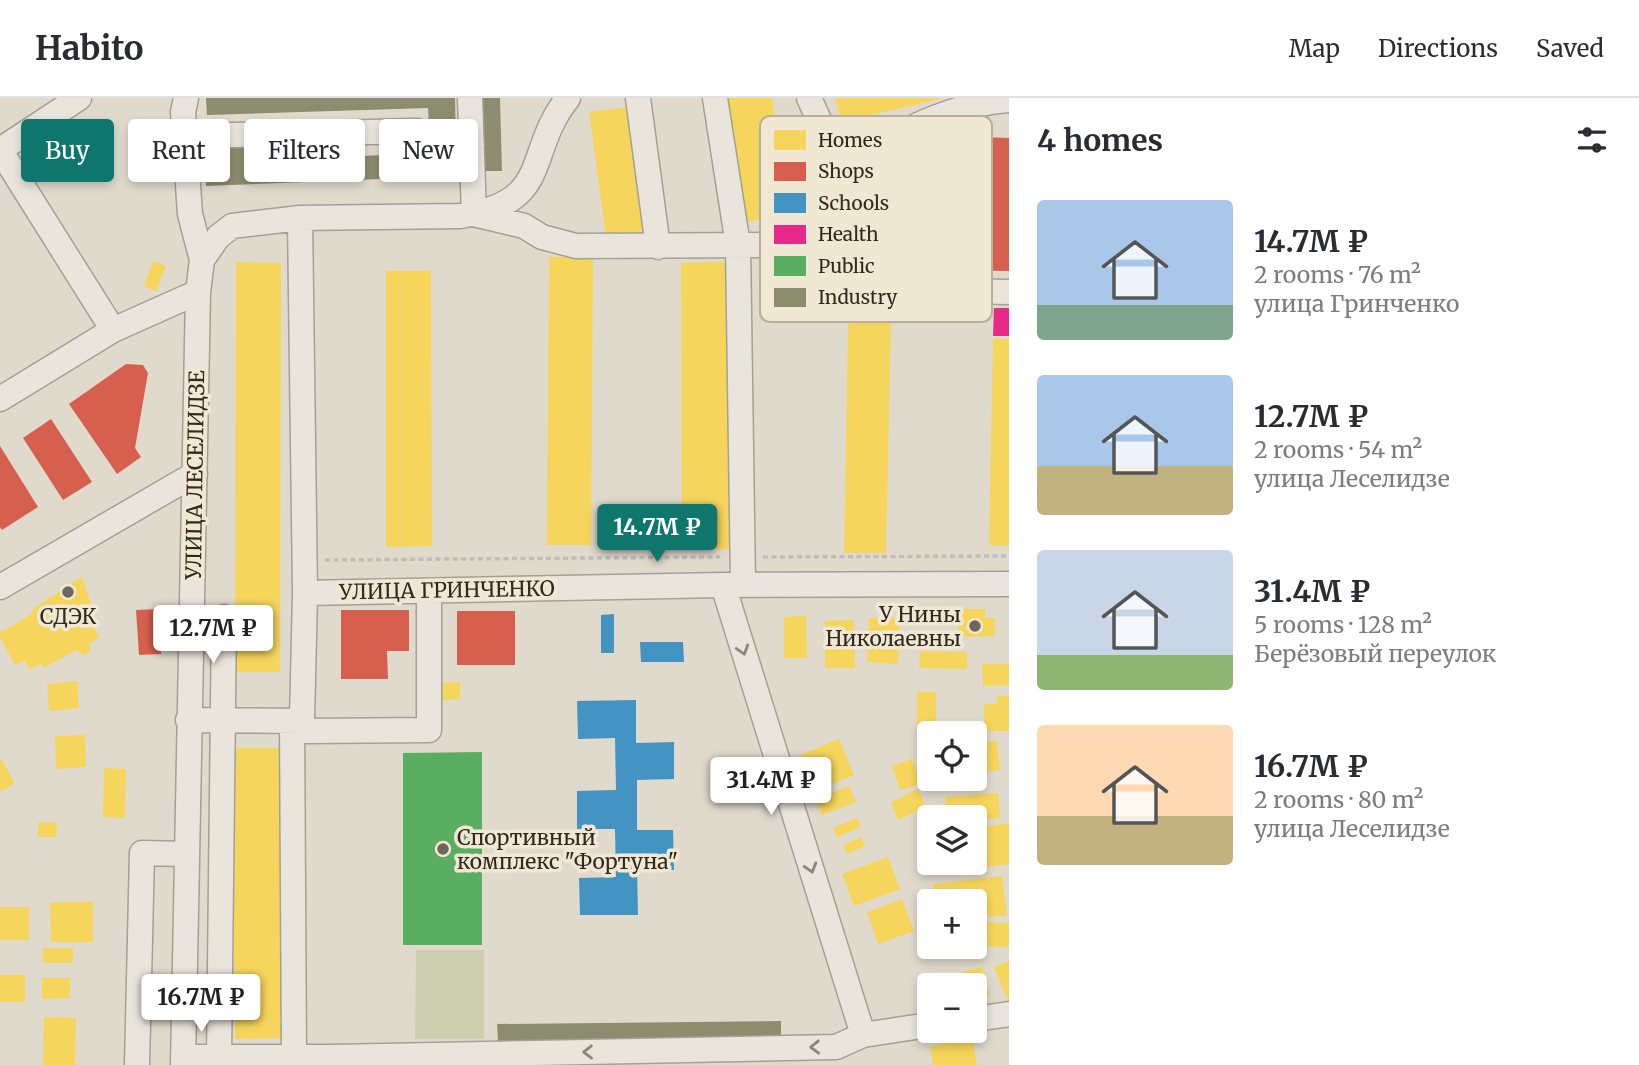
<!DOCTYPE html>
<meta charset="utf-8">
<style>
:root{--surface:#fff;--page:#f7f7f7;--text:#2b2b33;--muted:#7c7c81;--line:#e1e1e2;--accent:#0f766e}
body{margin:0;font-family:Merriweather,serif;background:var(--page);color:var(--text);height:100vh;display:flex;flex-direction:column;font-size:26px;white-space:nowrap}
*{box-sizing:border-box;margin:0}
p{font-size:23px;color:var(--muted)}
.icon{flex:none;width:38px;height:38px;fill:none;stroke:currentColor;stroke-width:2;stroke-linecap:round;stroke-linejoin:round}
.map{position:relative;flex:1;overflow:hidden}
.drawer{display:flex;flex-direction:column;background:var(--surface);width:630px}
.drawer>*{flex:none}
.hud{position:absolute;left:21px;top:21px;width:665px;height:63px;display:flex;gap:14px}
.fabs{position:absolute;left:917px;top:623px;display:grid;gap:14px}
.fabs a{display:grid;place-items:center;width:70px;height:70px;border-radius:7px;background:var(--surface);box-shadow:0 4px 10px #0003;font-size:35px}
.price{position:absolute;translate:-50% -60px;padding:0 16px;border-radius:7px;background:#fff;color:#222;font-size:23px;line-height:46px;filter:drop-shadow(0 2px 4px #0008)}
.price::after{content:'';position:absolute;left:50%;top:42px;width:21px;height:16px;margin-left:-10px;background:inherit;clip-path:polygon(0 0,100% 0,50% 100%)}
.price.current{background:var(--accent);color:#fff}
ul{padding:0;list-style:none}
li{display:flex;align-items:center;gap:21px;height:175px;padding:0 28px}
li span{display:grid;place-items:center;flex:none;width:196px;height:140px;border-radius:7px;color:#555}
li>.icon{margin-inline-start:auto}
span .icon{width:84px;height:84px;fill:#fffc;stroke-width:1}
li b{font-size:30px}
h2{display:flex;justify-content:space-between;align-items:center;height:84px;padding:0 28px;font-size:30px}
.tag{padding:0 24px;border-radius:7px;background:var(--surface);box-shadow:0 4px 10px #0003;font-size:24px;line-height:63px}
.tag.current{background:var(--accent);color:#fff}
header{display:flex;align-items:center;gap:42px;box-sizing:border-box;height:98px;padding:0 35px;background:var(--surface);border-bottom:2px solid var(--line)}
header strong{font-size:33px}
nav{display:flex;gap:38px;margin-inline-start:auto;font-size:24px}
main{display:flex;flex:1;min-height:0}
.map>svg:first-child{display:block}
.green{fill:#ceceb0}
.homes{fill:#f6d55c}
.shops{fill:#d6604d}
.schools{fill:#4393c3}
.health{fill:#e7298a}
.public{fill:#5aae61}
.industry{fill:#8c8c6e}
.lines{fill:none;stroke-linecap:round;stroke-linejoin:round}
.minor-casing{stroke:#a59f95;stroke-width:27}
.path{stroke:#c1bcb4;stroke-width:3.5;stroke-dasharray:5 3.5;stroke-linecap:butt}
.minor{stroke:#e9e5dd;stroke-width:24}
.oneway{stroke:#8e867e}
.poi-dot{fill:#6f665c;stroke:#f0e8d3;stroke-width:2.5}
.labels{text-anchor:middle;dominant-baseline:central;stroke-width:7;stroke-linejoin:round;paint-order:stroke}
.street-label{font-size:21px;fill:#32281f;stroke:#f0e8d3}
.poi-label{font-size:21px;fill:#32281f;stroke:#f0e8d3;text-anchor:end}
.key{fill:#f0e8d3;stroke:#b7ae9d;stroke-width:2}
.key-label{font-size:19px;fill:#32281f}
</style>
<header>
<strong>Habito</strong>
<nav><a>Map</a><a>Directions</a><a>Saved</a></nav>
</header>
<main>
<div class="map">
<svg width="1009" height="967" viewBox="0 0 1009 967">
<rect width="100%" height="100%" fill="#e0dacc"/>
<path class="green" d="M416,852H484V941H415Z"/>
<path class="homes" d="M728,0H772L788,118L745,124Z
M835,0H940V1L841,24Z
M637,8L653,132L606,139L589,14Z
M549,159H593L591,447H547Z
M153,163L166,168L156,193L144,189Z
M236,164L281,165L280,574H235Z
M727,164L729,451L682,452L681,165Z
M386,173H431L432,448L386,449Z
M849,176L892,177L886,455H844Z
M993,241H1009V448L989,447Z
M81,479L83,481L96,523L94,529L99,540L89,546L91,553L83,557L76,552L44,570L41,566L29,571L25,563L15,567L0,539V533L7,531L33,515L32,512Z
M958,511H985V520H995V538L958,539Z
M806,518L807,560H784V519Z
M869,520L900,521L898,566L867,564Z
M854,522L855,570H825V523Z
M920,553L967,554V571L919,570Z
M982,566H1009V587L983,588Z
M77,583L79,610L49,613L47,586Z
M460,584V601L438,602V585Z
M917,594H936V628H917Z
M997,598H1009V633H984V606H997Z
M85,637L86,669L56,671L55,638Z
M839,641L854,677L815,693L800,657Z
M997,643L1000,672L975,675V645Z
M232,650H280L284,940L235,941Z
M919,656H929V676L920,677Z
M0,659L15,685L0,694Z
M912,661L921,686L900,692L892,668Z
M104,670L126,671L125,720L103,719Z
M849,688L856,704L822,717L816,701Z
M918,691L926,709L898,722L891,704Z
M998,695L1000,720L975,722V719H947L945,699Z
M857,720L861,729L837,739L833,730Z
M38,724L57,725L56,739H38Z
M1009,725V766L987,769L982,729Z
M861,739L865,748L847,756L843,747Z
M888,759L900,791L854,808L842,776Z
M1002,778L1007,817L975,821V803H935L933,786Z
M902,801L914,833L878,846L867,814Z
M50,804H93V844H51Z
M0,809H29V842H0Z
M979,824L1009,825V849L978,848Z
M43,850H73V865H43Z
M1009,863V906L994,869Z
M983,869L989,898L975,901V887H963L961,874Z
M0,877H25V904H0Z
M42,880H70V900L42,901Z
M44,919L76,920L75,967H43Z
M973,942L977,967H933L930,948Z"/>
<path class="shops" d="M955,38L1009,40V173L951,172L940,160L935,55Z
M126,266L143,267L148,275L135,350L141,359L117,376L69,306Z
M51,321L92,384L63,402L23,340Z
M0,348L38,409L2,432L0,429Z
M159,511L161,556L139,557L136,512Z
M341,512H409V553H387L388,581H341Z
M457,513H515V567H457Z"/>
<path class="schools" d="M614,516V555H601V517Z
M640,544H683L684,564H641Z
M636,602V645L674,644V681L637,682V732H673L674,772H637L638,817H580L579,780L616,779L615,731H577V693L616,692L615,640L578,641L577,603Z"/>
<path class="health" d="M994,210H1009V238H993Z"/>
<path class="public" d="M482,654V847H403V655Z"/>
<path class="industry" d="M206,0H455L456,41L430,42L428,10L207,17Z
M481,0H500L502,73H484Z
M244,43L245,63L455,54L456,78L206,88L204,45Z
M781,923V939L498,943L497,926Z"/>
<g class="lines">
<defs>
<path id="minor" d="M470,0L474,116L524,128L542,139L576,148L768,147L862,150
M638,0L658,149
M715,0L738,147L743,487
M809,0L848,86L862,150L915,171L955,193L1009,194
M185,38L417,33L427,48L472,47
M0,52L113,232
M0,52L79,0
M848,86C860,73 872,56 886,46C916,23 972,4 1009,2
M202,162L218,139L232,128L300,120L460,118C554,105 524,55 568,0
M0,301L113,232L198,194
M723,487L863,937
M0,489L195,376
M305,495L723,487L1009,486
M188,622L302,623L305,495L300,120
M292,623L294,959
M302,623L306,633L429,632V493
M975,921L1009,916
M183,959H331L836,949L863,937L929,927
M219,959L224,519
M137,967L142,755L187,756
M183,967L198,194L202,162L190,116L183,14L186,0"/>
</defs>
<use href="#minor" class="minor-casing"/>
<path class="path" d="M763,459L1009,458
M325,462L720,459"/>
<use href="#minor" class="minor"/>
</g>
<defs><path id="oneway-chevron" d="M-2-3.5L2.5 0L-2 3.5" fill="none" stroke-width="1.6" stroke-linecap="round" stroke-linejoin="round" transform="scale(1.75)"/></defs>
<g class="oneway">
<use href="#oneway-chevron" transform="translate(743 552) rotate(73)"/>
<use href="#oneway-chevron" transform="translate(811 770) rotate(73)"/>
<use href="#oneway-chevron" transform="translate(815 949) rotate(179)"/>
<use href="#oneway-chevron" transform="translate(588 954) rotate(179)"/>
</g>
<g class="poi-dot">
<circle cx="68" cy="494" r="7"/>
<circle cx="975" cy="528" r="7"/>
<circle cx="443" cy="751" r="7"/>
</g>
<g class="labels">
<g class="street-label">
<text transform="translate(195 377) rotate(-89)">УЛИЦА ЛЕСЕЛИДЗЕ</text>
<text transform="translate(447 492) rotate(-1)">УЛИЦА ГРИНЧЕНКО</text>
</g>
<g class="poi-label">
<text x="961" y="516">У Нины<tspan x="961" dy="24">Николаевны</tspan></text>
<text x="68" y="518" text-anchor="middle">СДЭК</text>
<text x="457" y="739" text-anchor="start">Спортивный<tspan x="457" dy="24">комплекс "Фортуна"</tspan></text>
</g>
</g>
<rect x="760" y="18" width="232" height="206" rx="10" class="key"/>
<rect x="774" y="32" width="32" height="20" fill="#f6d55c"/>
<rect x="774" y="64" width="32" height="19" fill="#d6604d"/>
<rect x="774" y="95" width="32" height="20" fill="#4393c3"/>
<rect x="774" y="127" width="32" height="19" fill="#e7298a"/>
<rect x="774" y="158" width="32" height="20" fill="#5aae61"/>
<rect x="774" y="190" width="32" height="19" fill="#8c8c6e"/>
<g class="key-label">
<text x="818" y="49">Homes</text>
<text x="818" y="80">Shops</text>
<text x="818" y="112">Schools</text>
<text x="818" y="143">Health</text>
<text x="818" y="175">Public</text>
<text x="818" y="206">Industry</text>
</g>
</svg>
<div class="fabs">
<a><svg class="icon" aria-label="locate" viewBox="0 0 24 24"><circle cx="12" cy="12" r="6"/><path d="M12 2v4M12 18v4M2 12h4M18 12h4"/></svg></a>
<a><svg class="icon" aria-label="layers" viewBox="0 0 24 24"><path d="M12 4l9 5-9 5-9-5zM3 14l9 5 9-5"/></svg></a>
<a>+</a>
<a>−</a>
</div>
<b class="price current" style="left:657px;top:466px">14.7M ₽</b>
<b class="price" style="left:213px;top:567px">12.7M ₽</b>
<b class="price" style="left:771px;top:719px">31.4M ₽</b>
<b class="price" style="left:201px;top:936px">16.7M ₽</b>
<div class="hud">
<a class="tag current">Buy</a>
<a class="tag">Rent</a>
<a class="tag">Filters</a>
<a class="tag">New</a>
</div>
</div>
<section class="drawer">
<h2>4 homes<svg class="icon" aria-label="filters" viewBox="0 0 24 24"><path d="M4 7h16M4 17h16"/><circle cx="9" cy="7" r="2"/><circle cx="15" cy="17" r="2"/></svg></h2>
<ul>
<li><span style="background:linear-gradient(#a9c7e8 75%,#7fa58c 0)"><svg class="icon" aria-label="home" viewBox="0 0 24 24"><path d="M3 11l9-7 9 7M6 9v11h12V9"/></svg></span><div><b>14.7M ₽</b><p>2 rooms · 76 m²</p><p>улица Гринченко</p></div></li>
<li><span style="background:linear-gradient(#a9c7e8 65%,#c2b280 0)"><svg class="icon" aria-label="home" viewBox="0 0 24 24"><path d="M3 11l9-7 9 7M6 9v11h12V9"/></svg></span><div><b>12.7M ₽</b><p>2 rooms · 54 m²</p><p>улица Леселидзе</p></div></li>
<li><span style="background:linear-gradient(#c9d6e8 75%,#8fb573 0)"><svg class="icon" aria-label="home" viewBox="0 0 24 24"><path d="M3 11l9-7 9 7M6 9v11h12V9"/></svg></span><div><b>31.4M ₽</b><p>5 rooms · 128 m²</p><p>Берёзовый переулок</p></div></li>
<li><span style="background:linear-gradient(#ffd9b3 65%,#c2b280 0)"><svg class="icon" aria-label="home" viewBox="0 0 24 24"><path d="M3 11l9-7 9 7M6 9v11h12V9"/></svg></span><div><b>16.7M ₽</b><p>2 rooms · 80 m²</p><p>улица Леселидзе</p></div></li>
</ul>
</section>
</main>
